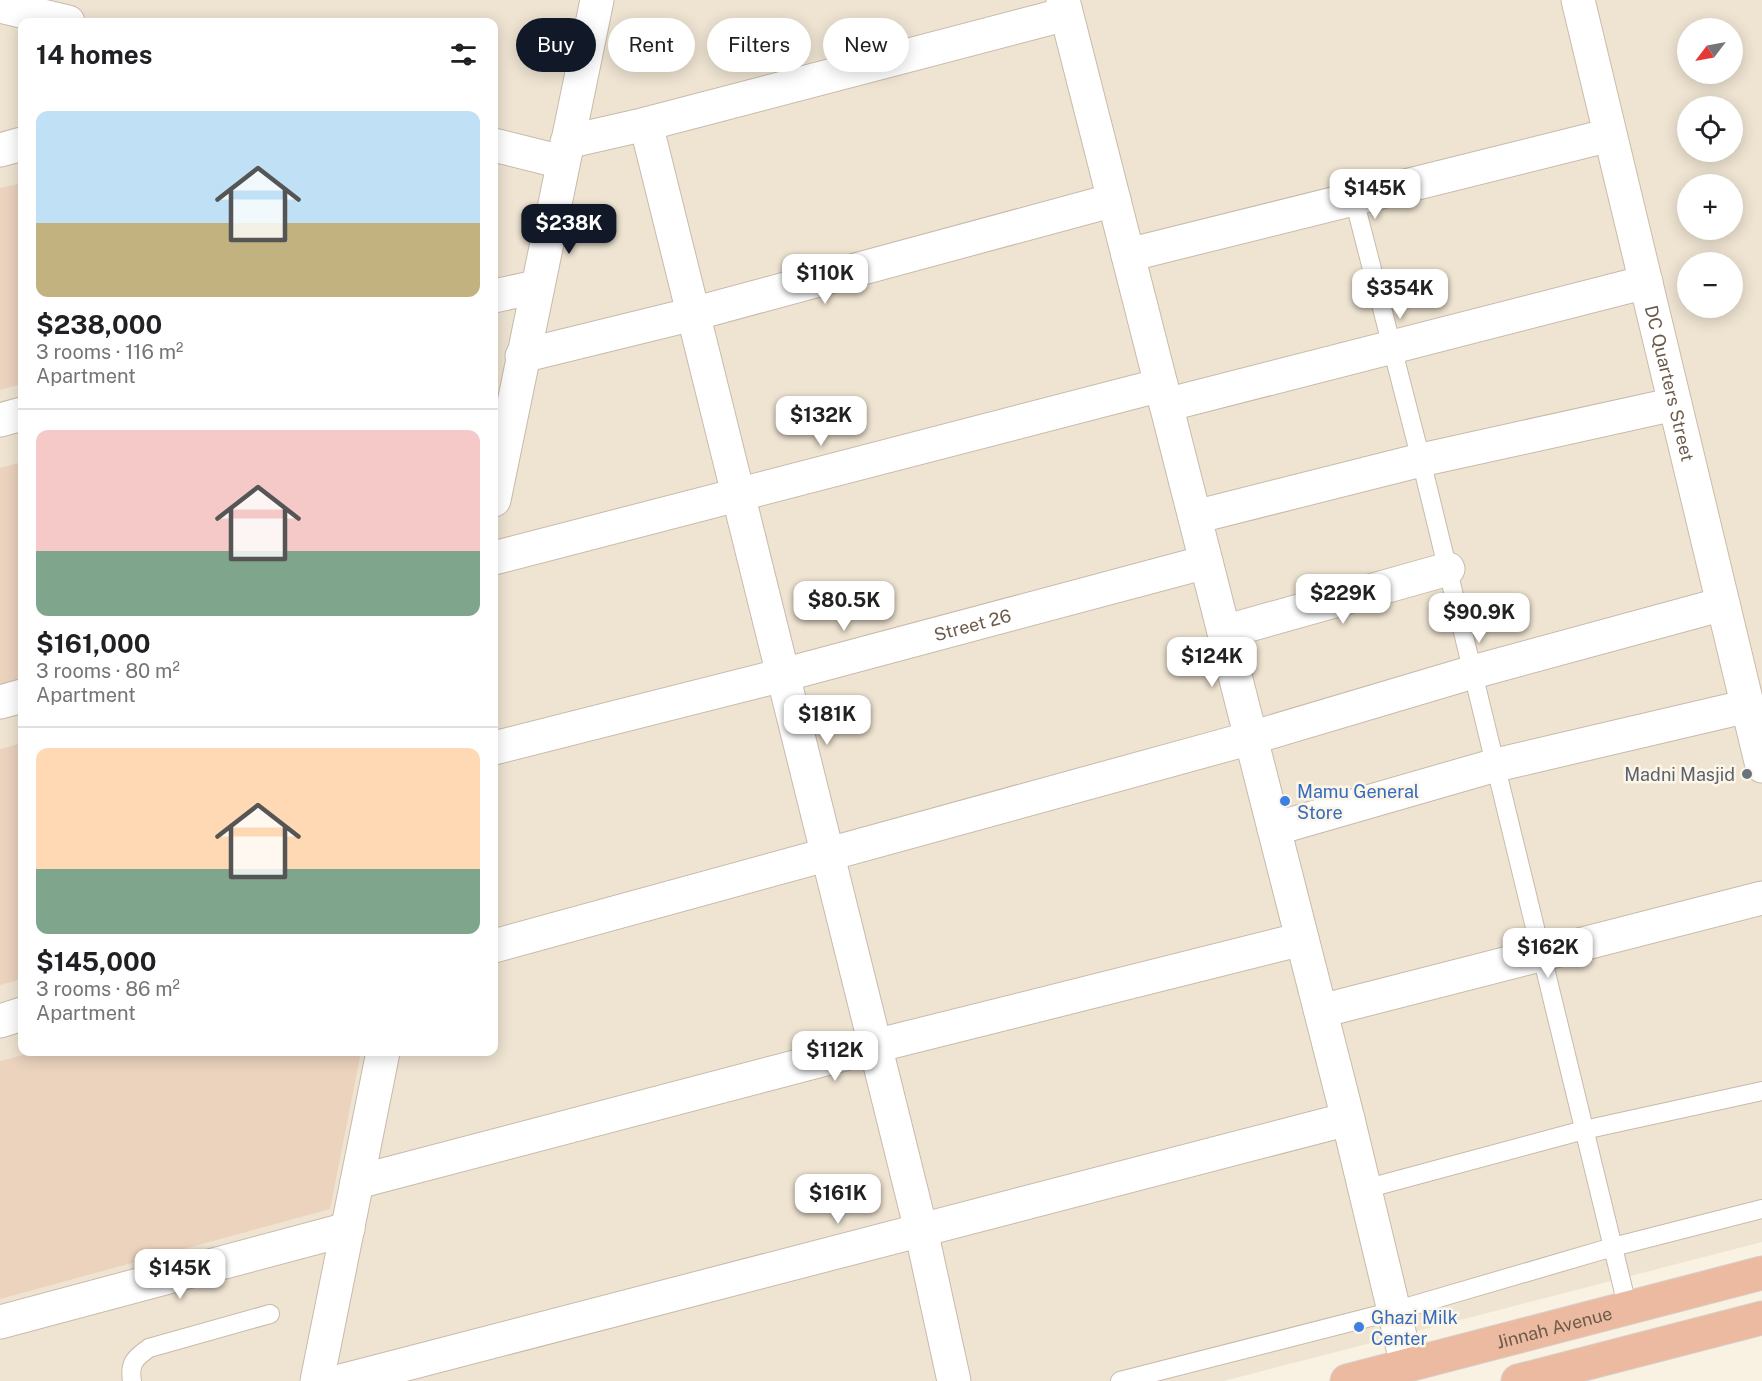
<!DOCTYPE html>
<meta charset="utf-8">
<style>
:root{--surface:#fff;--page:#f6f6f6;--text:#202124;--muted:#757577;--line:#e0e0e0;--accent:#111827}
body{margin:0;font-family:"Public Sans",sans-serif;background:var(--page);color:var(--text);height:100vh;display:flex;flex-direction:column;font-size:22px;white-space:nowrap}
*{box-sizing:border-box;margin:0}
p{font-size:20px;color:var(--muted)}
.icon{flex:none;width:33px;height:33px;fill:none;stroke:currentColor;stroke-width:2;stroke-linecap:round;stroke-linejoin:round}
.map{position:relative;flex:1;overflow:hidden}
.drawer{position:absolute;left:18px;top:18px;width:480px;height:1038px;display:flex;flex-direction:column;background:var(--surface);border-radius:12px;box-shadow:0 3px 15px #0003}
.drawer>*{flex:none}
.hud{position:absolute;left:516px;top:18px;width:570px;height:54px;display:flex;gap:12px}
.needle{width:39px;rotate:238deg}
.controls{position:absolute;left:1677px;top:18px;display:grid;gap:12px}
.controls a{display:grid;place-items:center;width:66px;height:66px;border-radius:50%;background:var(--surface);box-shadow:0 3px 15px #0003;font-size:30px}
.price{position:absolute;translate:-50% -51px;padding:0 14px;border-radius:12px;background:#fff;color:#222;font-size:20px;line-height:39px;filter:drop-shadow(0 2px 3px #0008)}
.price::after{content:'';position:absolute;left:50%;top:36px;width:18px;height:14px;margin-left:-9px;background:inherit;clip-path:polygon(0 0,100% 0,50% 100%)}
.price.current{background:var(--accent);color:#fff}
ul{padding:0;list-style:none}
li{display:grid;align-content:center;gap:12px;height:318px;padding:0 18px}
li+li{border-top:2px solid var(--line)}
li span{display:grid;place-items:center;height:186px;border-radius:12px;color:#555}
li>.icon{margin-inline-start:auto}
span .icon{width:108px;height:108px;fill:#fffc;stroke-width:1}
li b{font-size:26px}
h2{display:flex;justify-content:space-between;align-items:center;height:72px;padding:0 18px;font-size:26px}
.chip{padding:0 21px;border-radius:27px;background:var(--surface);box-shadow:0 3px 15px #0003;font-size:21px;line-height:54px}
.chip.current{background:var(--accent);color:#fff}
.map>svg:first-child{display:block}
.residential{fill:#efe4d2;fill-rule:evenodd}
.building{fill:#ebd3be}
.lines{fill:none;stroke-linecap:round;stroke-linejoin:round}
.lane-casing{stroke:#c8baab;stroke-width:20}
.street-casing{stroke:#c8baab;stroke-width:35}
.secondary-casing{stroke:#cbbba9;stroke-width:35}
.highway-casing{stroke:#d6d1cd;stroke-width:35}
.lane{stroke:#fff;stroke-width:18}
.street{stroke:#fff;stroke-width:33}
.secondary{stroke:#fff;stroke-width:33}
.highway{stroke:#ecbaa0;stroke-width:33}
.worship-dot{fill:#6b7280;stroke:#fcf6e8;stroke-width:2}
.shop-dot{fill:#3f7fe0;stroke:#fcf6e8;stroke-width:2}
.labels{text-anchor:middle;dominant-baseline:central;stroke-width:5;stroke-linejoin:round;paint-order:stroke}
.street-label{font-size:18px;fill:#6d5b4c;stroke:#fcf6e8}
.worship-label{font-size:18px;fill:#5b616d;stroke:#fcf6e8;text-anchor:end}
.shop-label{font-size:18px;fill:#366cbe;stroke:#fcf6e8;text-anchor:start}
</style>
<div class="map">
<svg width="1762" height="1381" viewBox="0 0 1762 1381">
<rect width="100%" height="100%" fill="#f9f2e3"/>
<path class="residential" d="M0,0H1762V1242L1224,1381H0ZM22,22H494V1052H22ZM1688,28H1732V74H1688ZM1688,106H1732V152H1688ZM1688,184H1732V230H1688ZM1688,262H1732V308H1688Z"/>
<path class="building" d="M22,183V384L0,390V188Z
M22,462V678L0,684V468Z
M22,743V979L0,985V749Z
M34,1052H361L330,1209L0,1299V1061Z"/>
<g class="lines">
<defs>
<path id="lane" d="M1354,199L1421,460L1628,1309
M1365,1189L1584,1130L1762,1091
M132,1381C129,1363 135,1358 149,1348L270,1314
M1120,1381L1394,1311L1613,1247L1762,1209"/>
<g id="street">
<path d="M1063,0L1348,1119L1407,1365"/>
<path d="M0,6L68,22"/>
<path d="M646,124L921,1230L954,1381"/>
<path d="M567,142L646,124L1066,14"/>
<path d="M494,145L562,162"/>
<path d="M0,150L22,144"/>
<path d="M1128,255L1610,135"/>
<path d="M494,296L536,287"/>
<path d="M522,356L693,314L1114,200"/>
<path d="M1166,405L1646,282"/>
<path d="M0,420L22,414"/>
<path d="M494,500L597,0"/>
<path d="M1195,517L1421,460L1675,404"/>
<path d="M494,558L1161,385"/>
<path d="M1224,632L1448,569"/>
<path d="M0,702L22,696"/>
<path id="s1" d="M494,748L783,675L1206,562"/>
<path d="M1274,829L1496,765L1748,706"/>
<path d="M494,946L1251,738L1473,672L1723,604"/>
<path d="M1321,1011L1762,898"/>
<path d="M0,1021L22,1014"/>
<path d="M357,1182L875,1046L1302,939"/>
<path d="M0,1322L348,1229"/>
<path d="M317,1381L383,1052"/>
<path d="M341,1381L1348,1119"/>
</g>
<g id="secondary">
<path id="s2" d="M1578,0L1762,766"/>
</g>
<g id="highway">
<path id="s3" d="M1347,1381L1762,1273"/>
<path d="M1518,1381L1762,1318"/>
</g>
</defs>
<use href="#lane" class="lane-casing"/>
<use href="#street" class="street-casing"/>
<use href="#secondary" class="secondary-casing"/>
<use href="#highway" class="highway-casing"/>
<use href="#lane" class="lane"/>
<use href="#street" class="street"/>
<use href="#secondary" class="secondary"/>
<use href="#highway" class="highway"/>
</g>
<circle class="worship-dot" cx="1747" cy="774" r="6"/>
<g class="shop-dot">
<circle cx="1285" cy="801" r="6"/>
<circle cx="1359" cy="1327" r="6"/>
</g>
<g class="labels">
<g class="street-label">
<text stroke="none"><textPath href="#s2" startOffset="394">DC Quarters Street</textPath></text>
<text stroke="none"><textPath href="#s1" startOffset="494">Street 26</textPath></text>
<text stroke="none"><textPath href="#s3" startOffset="214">Jinnah Avenue</textPath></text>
</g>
<g class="worship-label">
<text x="1735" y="774">Madni Masjid</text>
</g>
<g class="shop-label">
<text x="1297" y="791">Mamu General<tspan x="1297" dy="21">Store</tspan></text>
<text x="1371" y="1317">Ghazi Milk<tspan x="1371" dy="21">Center</tspan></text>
</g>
</g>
</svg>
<div class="controls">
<a><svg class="needle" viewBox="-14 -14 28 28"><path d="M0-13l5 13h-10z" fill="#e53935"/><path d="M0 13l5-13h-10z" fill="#757577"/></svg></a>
<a><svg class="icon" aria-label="locate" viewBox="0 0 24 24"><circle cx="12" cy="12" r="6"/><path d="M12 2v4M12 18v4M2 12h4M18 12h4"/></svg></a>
<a>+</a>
<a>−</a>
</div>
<b class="price" style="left:1375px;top:220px">$145K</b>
<b class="price current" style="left:569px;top:255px">$238K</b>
<b class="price" style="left:825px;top:305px">$110K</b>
<b class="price" style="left:1400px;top:320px">$354K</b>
<b class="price" style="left:821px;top:447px">$132K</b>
<b class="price" style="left:1343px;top:625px">$229K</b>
<b class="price" style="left:844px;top:632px">$80.5K</b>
<b class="price" style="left:1479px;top:644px">$90.9K</b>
<b class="price" style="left:1212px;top:688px">$124K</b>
<b class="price" style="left:827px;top:746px">$181K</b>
<b class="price" style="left:1548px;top:979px">$162K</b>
<b class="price" style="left:835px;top:1082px">$112K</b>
<b class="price" style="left:838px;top:1225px">$161K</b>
<b class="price" style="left:180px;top:1300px">$145K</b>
<div class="hud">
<a class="chip current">Buy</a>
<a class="chip">Rent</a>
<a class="chip">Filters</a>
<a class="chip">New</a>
</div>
<section class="drawer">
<h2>14 homes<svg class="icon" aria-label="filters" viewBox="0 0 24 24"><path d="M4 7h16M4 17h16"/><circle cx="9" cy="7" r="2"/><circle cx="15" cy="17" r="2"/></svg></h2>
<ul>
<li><span style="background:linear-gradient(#bfe0f5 60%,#c2b280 0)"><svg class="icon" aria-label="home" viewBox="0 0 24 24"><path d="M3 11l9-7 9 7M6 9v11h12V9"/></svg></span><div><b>$238,000</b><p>3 rooms · 116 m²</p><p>Apartment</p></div></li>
<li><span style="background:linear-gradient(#f6c9c9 65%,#7fa58c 0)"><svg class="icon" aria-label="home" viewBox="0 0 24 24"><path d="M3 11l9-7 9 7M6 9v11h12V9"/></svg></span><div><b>$161,000</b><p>3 rooms · 80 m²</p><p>Apartment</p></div></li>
<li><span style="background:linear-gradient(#ffd9b3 65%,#7fa58c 0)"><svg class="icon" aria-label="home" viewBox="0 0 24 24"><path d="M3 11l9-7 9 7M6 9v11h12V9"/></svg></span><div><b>$145,000</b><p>3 rooms · 86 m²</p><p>Apartment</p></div></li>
</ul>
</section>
</div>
